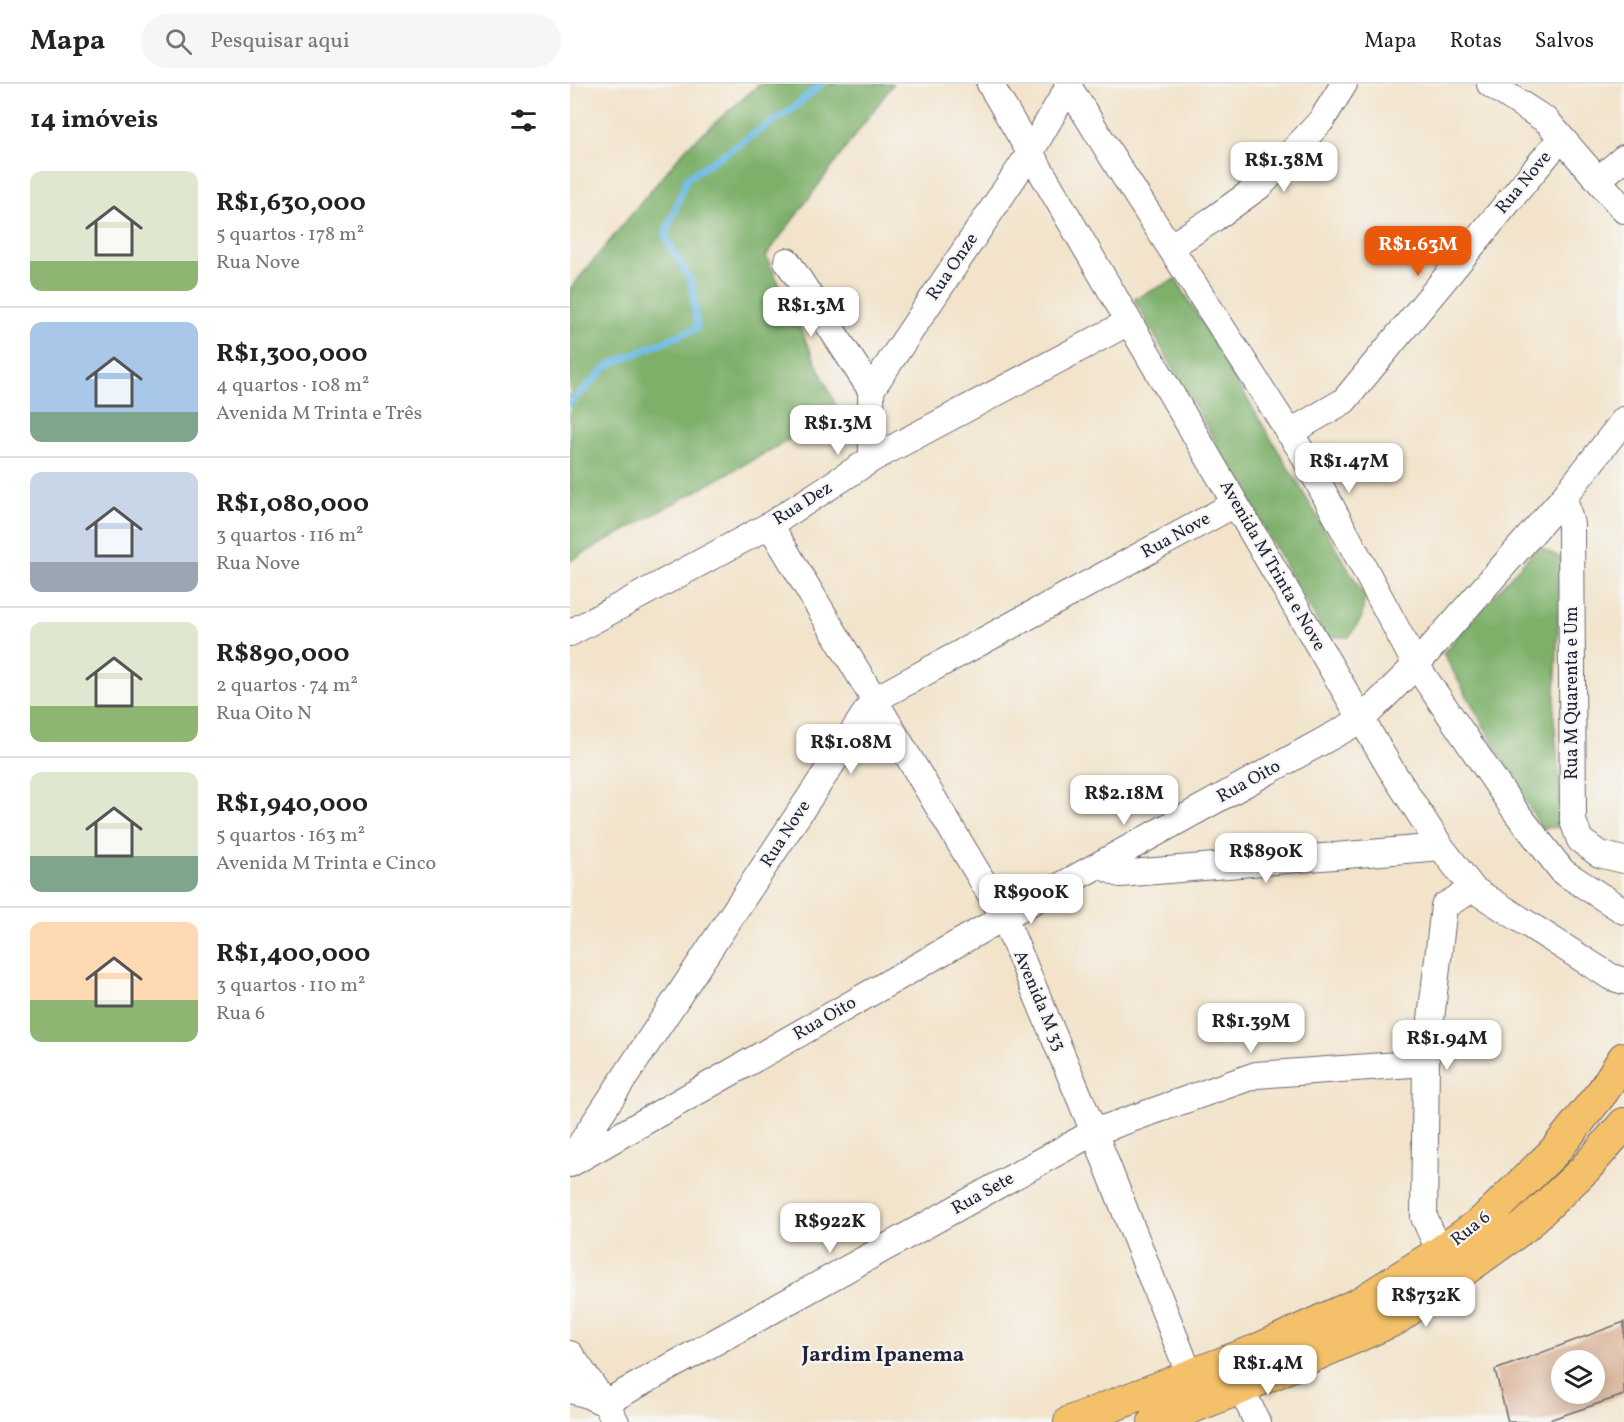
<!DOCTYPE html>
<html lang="pt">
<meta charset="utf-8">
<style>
:root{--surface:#fff;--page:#f6f6f6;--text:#222;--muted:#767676;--line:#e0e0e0;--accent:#ea580c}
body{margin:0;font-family:Vollkorn,serif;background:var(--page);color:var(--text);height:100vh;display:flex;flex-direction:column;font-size:22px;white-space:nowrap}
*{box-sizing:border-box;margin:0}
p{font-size:20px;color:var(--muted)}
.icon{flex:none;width:33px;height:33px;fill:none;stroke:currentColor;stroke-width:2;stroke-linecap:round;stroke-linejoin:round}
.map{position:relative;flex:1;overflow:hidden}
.side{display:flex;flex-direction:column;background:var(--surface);width:570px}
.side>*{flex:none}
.tools{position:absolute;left:981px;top:1266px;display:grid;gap:12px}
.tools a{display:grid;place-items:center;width:54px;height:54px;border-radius:50%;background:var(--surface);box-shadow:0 3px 15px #0003;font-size:30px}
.price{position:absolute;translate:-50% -51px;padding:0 14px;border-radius:12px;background:#fff;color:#222;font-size:20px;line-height:39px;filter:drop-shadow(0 2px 3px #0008)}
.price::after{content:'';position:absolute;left:50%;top:36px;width:18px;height:14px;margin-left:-9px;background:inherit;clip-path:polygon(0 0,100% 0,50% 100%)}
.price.active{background:var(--accent);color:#fff}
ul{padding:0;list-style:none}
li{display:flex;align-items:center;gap:18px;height:150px;padding:0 30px}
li+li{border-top:2px solid var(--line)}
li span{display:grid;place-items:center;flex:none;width:168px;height:120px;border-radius:12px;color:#555}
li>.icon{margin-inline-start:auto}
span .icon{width:72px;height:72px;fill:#fffc;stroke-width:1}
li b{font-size:26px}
h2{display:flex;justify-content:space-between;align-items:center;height:72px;padding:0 30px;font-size:26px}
header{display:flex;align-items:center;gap:36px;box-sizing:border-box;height:84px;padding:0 30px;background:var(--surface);border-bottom:2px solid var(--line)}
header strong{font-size:28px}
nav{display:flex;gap:33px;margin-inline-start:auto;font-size:21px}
.search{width:420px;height:54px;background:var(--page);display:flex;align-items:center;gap:15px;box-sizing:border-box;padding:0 21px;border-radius:33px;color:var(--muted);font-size:22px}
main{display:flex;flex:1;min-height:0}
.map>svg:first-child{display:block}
.forest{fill:#7eb06a;stroke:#506952;stroke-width:1.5}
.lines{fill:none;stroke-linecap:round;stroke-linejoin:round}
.stream{stroke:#6dbae7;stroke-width:7}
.building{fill:#d6a789;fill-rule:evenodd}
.minor-casing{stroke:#6b666d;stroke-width:28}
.major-casing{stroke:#6b666d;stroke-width:34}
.minor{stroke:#fff;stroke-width:26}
.major{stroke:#f4c16a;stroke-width:32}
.labels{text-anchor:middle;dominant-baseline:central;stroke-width:4.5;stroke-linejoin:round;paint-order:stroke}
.street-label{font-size:18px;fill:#22223b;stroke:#f6f6f2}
.quarter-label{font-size:21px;font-weight:bold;fill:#22223b;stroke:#f6f6f2}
</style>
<header>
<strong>Mapa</strong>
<div class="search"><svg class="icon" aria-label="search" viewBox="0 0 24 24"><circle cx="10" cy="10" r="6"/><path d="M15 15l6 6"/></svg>Pesquisar aqui</div>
<nav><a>Mapa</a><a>Rotas</a><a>Salvos</a></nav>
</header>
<main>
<section class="side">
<h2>14 imóveis<svg class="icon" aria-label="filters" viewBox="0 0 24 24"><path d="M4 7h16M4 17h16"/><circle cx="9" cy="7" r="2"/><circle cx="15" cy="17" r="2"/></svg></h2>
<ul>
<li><span style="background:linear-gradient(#dfe7d0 75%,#8fb573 0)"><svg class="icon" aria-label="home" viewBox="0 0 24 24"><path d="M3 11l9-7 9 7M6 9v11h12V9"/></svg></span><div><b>R$1,630,000</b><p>5 quartos · 178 m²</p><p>Rua Nove</p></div></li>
<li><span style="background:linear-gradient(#a9c7e8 75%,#7fa58c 0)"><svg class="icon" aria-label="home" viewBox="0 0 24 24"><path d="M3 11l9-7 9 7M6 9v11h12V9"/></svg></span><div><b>R$1,300,000</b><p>4 quartos · 108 m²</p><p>Avenida M Trinta e Três</p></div></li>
<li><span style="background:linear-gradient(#c9d6e8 75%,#9aa5b1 0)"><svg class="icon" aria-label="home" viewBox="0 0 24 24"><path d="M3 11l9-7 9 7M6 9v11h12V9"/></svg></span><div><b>R$1,080,000</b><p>3 quartos · 116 m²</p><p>Rua Nove</p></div></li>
<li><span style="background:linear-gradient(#dfe7d0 70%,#8fb573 0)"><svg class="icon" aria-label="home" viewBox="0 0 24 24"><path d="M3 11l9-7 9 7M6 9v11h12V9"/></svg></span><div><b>R$890,000</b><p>2 quartos · 74 m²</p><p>Rua Oito N</p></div></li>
<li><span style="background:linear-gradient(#dfe7d0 70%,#7fa58c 0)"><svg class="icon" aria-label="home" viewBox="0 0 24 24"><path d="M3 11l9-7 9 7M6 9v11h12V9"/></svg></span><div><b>R$1,940,000</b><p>5 quartos · 163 m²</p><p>Avenida M Trinta e Cinco</p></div></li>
<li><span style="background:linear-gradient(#ffd9b3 65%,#8fb573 0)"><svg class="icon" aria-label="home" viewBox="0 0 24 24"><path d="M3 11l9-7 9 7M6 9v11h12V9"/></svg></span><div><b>R$1,400,000</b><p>3 quartos · 110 m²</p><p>Rua 6</p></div></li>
</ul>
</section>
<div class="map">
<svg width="1054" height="1338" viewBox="0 0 1054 1338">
<rect width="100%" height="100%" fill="#f6f6f2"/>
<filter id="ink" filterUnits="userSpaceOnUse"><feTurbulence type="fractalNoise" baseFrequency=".0167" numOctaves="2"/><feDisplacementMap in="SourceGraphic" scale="12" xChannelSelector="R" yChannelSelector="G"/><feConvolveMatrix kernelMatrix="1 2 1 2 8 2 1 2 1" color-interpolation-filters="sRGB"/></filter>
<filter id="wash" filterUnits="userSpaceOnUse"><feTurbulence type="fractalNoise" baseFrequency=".008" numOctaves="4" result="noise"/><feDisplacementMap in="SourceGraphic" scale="24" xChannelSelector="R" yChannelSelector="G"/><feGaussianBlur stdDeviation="1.35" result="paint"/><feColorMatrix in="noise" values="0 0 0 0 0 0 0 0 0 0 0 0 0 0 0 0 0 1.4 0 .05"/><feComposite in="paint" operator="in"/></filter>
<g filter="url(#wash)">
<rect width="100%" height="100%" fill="#f2e3ca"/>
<path class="forest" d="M190,0H323L196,172L269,328L0,477V205L116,64Z
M606,195L795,513L791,535L779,553H756L564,215Z
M968,462L991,474L984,634L993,743L971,744L873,569Z"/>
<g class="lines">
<path class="stream" d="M0,319L39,281L127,244L122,200L95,152L117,94L221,26L251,0"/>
</g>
<g id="blocks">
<path class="building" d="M1054,1238V1311L973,1338H938L925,1286ZM992,1276H1024V1310H992Z"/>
</g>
</g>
<g filter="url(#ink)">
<use href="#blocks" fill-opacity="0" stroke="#6b666d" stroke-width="1.5"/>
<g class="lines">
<defs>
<path id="minor" d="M420,0L820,684L871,763L903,805L1041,893L1054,897
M497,0L549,84L732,368L846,581L946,728L993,788L1054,827
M920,0L977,37L1054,126
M1028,96L1054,74
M600,163L642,136L691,101L751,37L774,0
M217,177L301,306
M719,349L774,317L991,54
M302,375L301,306L460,69L500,0
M994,413L1001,441L1003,737L1010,756L1029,770L1054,776
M200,441L434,833L524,1048L620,1292L628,1307
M0,549L200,441L302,375L559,238
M529,781L550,790L871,763
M0,1076L304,616L665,420
M0,1080L434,833L791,636L846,581L994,413L1054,336
M870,1168L854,1133L856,979L874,822L903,805
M0,1270L37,1322L46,1338
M663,1287L687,1338
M0,1306L15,1310L35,1319L524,1048L686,991L856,979"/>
<path id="major" d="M500,1338L687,1266L790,1219L870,1168L912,1138L984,1068L1033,1007L1054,974
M584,1338L671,1304L826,1235L954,1143L1015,1085L1054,1040"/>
</defs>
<use href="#minor" class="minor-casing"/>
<use href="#major" class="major-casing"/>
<use href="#minor" class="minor"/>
<use href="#major" class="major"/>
</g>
</g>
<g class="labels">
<g class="street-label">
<text transform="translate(954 99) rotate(-50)">Rua Nove</text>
<text transform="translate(383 183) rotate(-56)">Rua Onze</text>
<text transform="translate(233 420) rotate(-32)">Rua Dez</text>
<text transform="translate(606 452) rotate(-29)">Rua Nove</text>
<text transform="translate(702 482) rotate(60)">Avenida M Trinta e Nove</text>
<text transform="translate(1002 609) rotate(-90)">Rua M Quarenta e Um</text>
<text transform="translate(679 698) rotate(-29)">Rua Oito</text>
<text transform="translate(216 750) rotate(-57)">Rua Nove</text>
<text transform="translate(469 917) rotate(67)">Avenida M 33</text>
<text transform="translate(255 935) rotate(-30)">Rua Oito</text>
<text transform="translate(413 1110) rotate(-29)">Rua Sete</text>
<text transform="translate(901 1145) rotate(-38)">Rua 6</text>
</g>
<g class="quarter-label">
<text x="313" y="1271">Jardim Ipanema</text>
</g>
</g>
</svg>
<div class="tools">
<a><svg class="icon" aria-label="layers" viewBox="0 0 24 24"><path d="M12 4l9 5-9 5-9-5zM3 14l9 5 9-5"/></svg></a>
</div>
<b class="price" style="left:714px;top:109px">R$1.38M</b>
<b class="price active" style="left:848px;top:193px">R$1.63M</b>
<b class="price" style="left:241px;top:254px">R$1.3M</b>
<b class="price" style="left:268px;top:372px">R$1.3M</b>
<b class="price" style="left:779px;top:410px">R$1.47M</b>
<b class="price" style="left:281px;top:691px">R$1.08M</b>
<b class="price" style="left:554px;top:742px">R$2.18M</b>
<b class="price" style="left:696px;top:800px">R$890K</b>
<b class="price" style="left:461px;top:841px">R$900K</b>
<b class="price" style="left:681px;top:970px">R$1.39M</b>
<b class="price" style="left:877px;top:987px">R$1.94M</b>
<b class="price" style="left:260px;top:1170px">R$922K</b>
<b class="price" style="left:856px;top:1244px">R$732K</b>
<b class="price" style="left:698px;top:1312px">R$1.4M</b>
</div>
</main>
